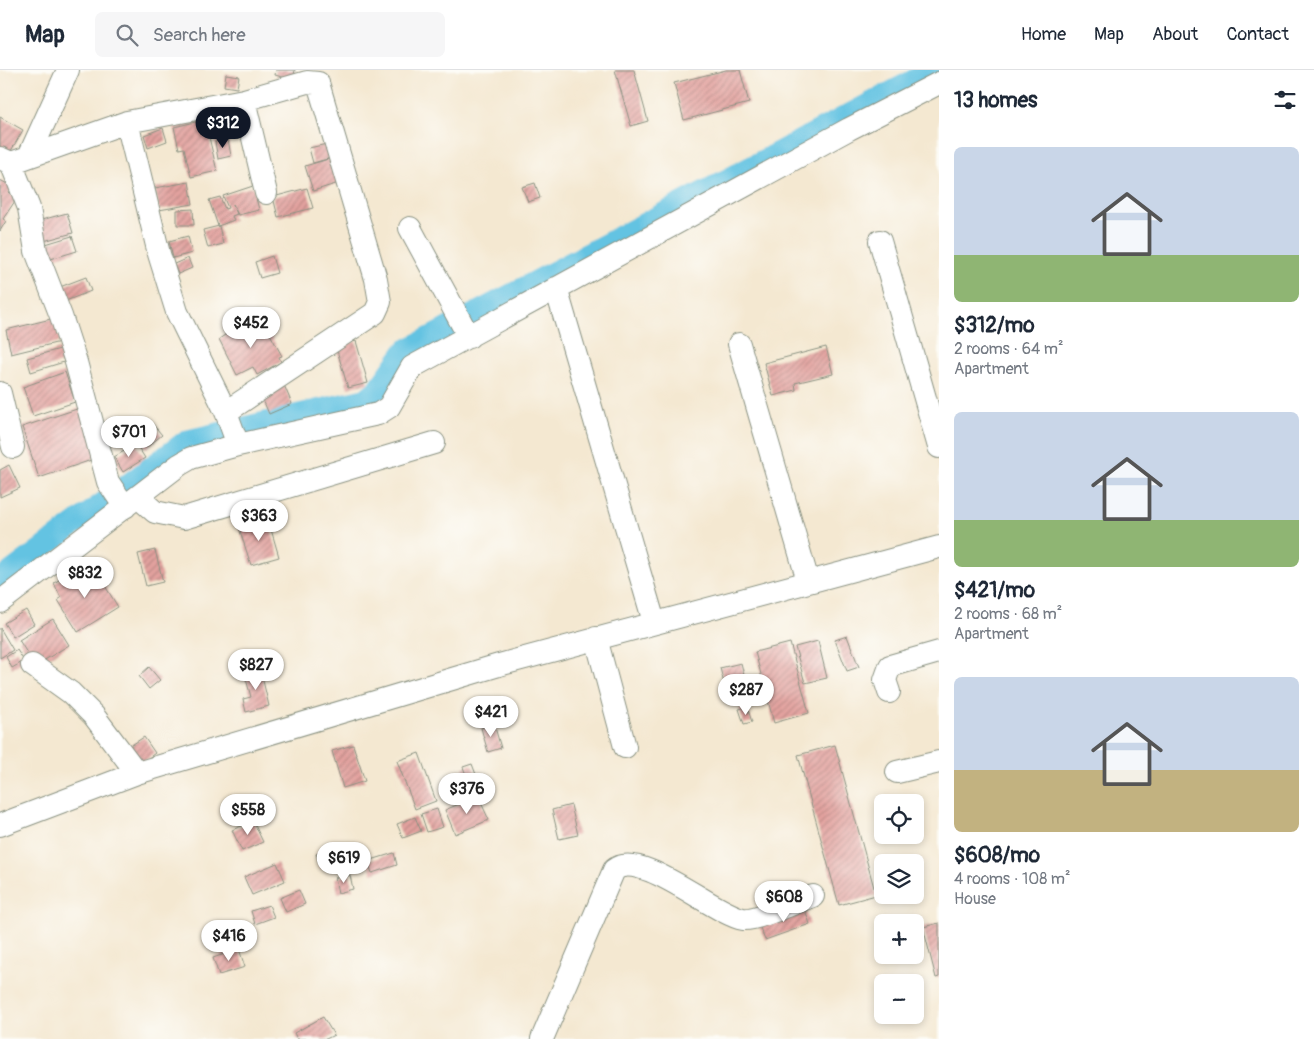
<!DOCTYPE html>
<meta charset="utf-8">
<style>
:root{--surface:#fff;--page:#f6f6f7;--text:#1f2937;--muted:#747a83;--line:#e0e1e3;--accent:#111827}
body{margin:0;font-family:Pangolin,sans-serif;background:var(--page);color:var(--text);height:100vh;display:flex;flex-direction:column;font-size:19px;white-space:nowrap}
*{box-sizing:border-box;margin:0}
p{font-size:16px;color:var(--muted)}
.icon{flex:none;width:28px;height:28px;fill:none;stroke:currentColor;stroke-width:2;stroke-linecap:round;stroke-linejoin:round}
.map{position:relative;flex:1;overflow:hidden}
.side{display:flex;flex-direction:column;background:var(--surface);width:375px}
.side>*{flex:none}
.controls{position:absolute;left:874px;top:724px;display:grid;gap:10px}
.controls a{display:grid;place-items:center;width:50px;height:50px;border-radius:8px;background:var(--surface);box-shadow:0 2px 8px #0003;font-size:25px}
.price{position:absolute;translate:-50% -42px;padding:0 11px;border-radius:18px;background:#fff;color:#222;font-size:16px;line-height:32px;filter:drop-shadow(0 1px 2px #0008)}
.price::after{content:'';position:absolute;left:50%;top:30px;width:15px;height:11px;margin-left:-8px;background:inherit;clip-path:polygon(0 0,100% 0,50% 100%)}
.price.on{background:var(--accent);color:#fff}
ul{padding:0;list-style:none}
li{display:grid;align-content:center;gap:10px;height:265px;padding:0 15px}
li span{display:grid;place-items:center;height:155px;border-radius:8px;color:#555}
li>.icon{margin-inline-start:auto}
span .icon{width:90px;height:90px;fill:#fffc;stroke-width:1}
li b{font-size:21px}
h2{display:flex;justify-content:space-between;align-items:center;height:60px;padding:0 15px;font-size:21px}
header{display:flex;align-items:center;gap:30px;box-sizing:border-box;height:70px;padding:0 25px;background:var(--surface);border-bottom:1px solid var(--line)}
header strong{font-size:24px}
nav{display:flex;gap:28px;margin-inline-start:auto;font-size:18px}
.search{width:350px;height:45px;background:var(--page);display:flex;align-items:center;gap:12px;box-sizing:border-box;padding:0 18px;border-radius:8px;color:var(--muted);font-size:19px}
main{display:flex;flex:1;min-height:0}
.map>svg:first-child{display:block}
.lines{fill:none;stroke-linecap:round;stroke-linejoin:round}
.canal{stroke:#64c3e2;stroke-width:22}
.building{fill:url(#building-hatch)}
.minor-casing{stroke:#8a9282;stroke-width:24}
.minor{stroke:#fff;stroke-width:22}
</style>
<header>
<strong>Map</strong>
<div class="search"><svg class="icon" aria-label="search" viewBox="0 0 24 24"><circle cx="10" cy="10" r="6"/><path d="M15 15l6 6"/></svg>Search here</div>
<nav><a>Home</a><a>Map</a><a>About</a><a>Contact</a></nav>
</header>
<main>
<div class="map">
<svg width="939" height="969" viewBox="0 0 939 969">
<defs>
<pattern id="building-hatch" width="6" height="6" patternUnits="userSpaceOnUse" patternTransform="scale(1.25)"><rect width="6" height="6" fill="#e3a29f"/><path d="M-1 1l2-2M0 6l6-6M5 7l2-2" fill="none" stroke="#b78582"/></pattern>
</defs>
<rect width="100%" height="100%" fill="#fdfcf7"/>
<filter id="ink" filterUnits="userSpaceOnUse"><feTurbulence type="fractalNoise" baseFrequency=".02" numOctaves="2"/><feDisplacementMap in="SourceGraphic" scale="10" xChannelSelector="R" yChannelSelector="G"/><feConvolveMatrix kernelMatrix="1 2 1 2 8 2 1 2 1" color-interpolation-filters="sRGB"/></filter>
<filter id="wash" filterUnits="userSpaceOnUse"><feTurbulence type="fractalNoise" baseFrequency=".0096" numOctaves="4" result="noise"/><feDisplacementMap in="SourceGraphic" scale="20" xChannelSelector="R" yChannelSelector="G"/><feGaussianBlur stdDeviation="1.12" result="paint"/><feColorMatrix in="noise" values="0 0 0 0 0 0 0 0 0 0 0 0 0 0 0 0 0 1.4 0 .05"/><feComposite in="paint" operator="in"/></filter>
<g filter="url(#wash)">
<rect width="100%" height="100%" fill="#f4e8d1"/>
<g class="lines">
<path class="canal" d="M0,510L186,371L366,329L378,319L405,281L933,0"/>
</g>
<g id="blocks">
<path class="building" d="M276,0H295L293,10L275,5Z
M615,0H634L648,51L631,56Z
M726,0H740L749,33L684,50L674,13Z
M226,4L239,6L237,18L224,16Z
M237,40L243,61L222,67L215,46Z
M0,47L23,60L8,86L0,82Z
M213,48L217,66L209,67L217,101L191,107L184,78L179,79L174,57Z
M163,58L167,71L148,78L144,65Z
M228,69L231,86L218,89L215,72Z
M327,74L331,88L313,93L309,78Z
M335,87L342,112L313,121L305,96Z
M0,110L13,117L9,123L17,128L3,149L6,151L0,161Z
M189,112L193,134L159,140L155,118Z
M535,113L540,128L528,132L522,117Z
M253,116L259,140L238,145L233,134L237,144L232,146L234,150L218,156L209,130L220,127L225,139L228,138L223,126Z
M307,118L313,138L278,147L273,127Z
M193,139L194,155H177V140Z
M67,143L73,163L40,172L34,152Z
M219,156L223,174L208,178L203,160Z
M72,166L77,181L44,191L39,176Z
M188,166L192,183L173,188L169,171Z
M272,186L277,203L260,208L255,192Z
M188,188L192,198L178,204L174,194Z
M86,207L91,221L58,234L52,220Z
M55,248L60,272L11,284L6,260Z
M243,253H247L251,260L264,253L282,286L279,287L281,292L257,305L253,297L237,305L219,269Z
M356,271L368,313L348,318L336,277Z
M826,277L833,304L795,313L796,320L773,326L764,293Z
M60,279L64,292L31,302L27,288Z
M65,302L75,332L33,346L23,317Z
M284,315L292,334L269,344L261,325Z
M83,337L100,387L39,408L22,357Z
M151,352L162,365L146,378L135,366Z
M136,374L145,388L123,402L114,387Z
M9,395L20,418L0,427V400Z
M268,449L279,487L251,495L239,458Z
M155,480L163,512L146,516L138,484Z
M94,498L118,537L78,562L58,530L61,528L54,513L65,506L69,513Z
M26,540L34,554L13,567L4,553Z
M53,549L69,575L35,596L19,570Z
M0,558L13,580L0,588Z
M847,566L859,597L847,601L835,570Z
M818,571L827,608L805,613L795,577Z
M790,573L809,643L774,653L755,582Z
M17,580L24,591L12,598L6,587Z
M741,593L750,628L729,633L720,598Z
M149,597L160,610L149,619L139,606Z
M260,598L269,636L246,642L243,629L251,627L244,602Z
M747,637L752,652L744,654L739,639Z
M494,654L501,678L488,682L481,658Z
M144,667L155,683L142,693L130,676Z
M353,675L365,711L343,718L332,681Z
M835,675L876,825L839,835L798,685Z
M419,683L436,731L415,739L397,691Z
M472,694L480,715L471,718L463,697Z
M478,726L489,750L455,764L445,740Z
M571,735L578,765L559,769L552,740Z
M437,739L443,757L427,762L421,744Z
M415,747L421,761L403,768L397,754Z
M253,751L263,772L242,781L232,760Z
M337,777L343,791L321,799L316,784Z
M394,783L397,795L372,803L368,791Z
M277,793L285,811L252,825L244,807Z
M350,805L353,819L338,823L335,808Z
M299,820L305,834L286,842L280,828Z
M269,835L274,847L255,854L251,841Z
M804,837L810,854L765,870L758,853Z
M939,853V907L936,908L923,857Z
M239,879L245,897L219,905L213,888Z
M323,947L334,965L326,969H297L294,963Z"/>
</g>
</g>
<g filter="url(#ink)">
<use href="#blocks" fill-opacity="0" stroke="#8a9282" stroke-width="1"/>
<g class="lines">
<defs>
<path id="minor" d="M244,30L266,123
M127,52L159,184L177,242L226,342L238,375
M29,86L68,0
M0,88L11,93L29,138L36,181L61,246L76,292L108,412L125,437
M11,93L127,52L244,30L307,12L318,13L376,209L380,232L375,243L226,342
M410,158L469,267
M880,171L939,377
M556,218L654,552
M739,274L808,511
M0,323L13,377
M138,427L155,442L184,448L434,373
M0,532L179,395L191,388L238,375L378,344L389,337L412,297L849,59L939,13
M596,568L625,677
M32,595L71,623L94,646L137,703
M889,622L885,610L890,596L939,582
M897,702L939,692
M0,755L137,703L499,595L939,477
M542,969L614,800C640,778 714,844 743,849C755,851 799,831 813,826"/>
</defs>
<use href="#minor" class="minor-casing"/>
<use href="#minor" class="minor"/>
</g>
</g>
</svg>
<div class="controls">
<a><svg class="icon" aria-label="locate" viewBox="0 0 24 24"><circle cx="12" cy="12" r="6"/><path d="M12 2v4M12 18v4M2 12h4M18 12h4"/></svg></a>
<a><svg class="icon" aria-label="layers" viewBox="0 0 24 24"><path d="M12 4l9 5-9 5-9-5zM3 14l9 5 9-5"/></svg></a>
<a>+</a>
<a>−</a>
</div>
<b class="price on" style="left:223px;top:79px">$312</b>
<b class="price" style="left:251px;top:279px">$452</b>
<b class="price" style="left:129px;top:388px">$701</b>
<b class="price" style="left:259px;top:472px">$363</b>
<b class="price" style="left:85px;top:529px">$832</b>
<b class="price" style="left:256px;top:621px">$827</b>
<b class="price" style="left:746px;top:646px">$287</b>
<b class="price" style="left:491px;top:668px">$421</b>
<b class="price" style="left:467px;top:745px">$376</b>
<b class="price" style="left:248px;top:766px">$558</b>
<b class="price" style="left:344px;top:814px">$619</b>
<b class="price" style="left:784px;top:853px">$608</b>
<b class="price" style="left:229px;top:892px">$416</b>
</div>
<section class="side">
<h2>13 homes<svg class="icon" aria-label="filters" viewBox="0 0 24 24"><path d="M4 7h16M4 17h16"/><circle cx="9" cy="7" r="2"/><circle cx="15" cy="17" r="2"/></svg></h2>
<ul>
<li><span style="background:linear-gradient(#c9d6e8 70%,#8fb573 0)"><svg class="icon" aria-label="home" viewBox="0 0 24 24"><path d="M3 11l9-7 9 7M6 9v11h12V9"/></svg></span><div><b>$312/mo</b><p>2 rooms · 64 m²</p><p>Apartment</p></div></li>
<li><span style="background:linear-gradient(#c9d6e8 70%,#8fb573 0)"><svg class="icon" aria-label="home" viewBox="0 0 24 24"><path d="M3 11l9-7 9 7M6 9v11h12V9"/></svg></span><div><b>$421/mo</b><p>2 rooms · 68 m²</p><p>Apartment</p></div></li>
<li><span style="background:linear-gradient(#c9d6e8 60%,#c2b280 0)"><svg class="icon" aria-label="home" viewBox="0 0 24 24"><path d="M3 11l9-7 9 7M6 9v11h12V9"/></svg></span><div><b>$608/mo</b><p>4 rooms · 108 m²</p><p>House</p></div></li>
</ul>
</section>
</main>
